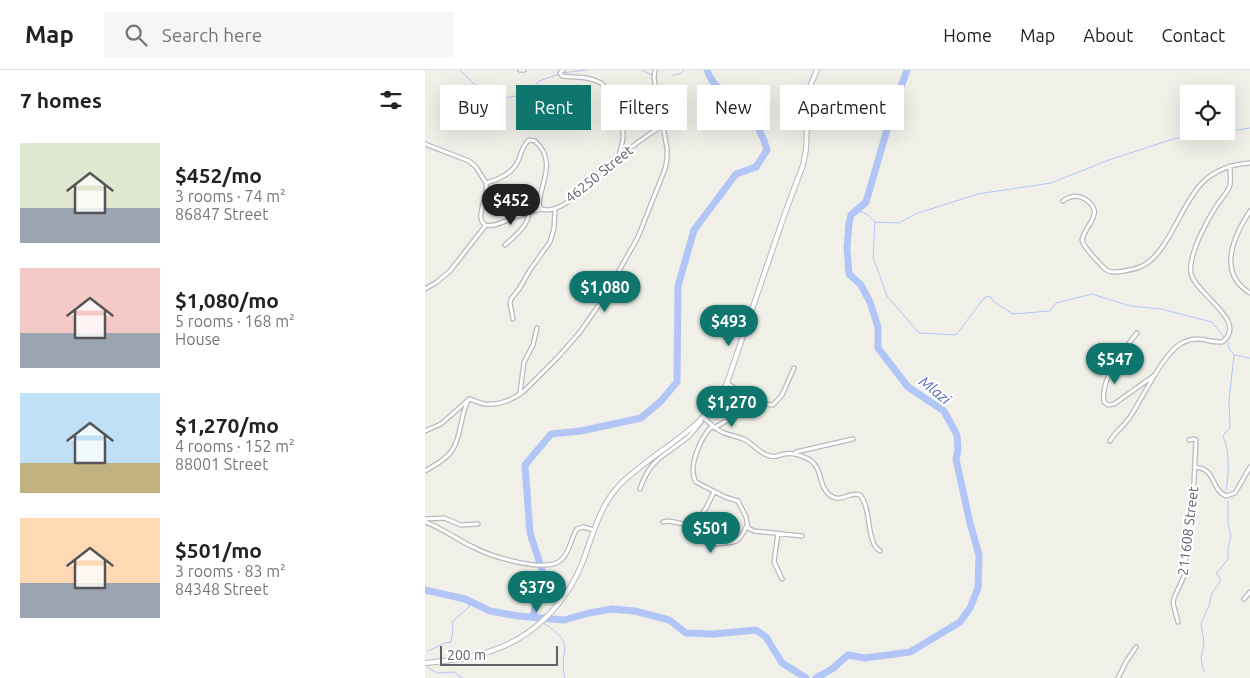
<!DOCTYPE html>
<meta charset="utf-8">
<style>
:root{--surface:#fff;--page:#f6f6f6;--text:#222;--muted:#767676;--line:#e0e0e0;--accent:#0f766e}
body{margin:0;font-family:Ubuntu,sans-serif;background:var(--page);color:var(--text);height:100vh;display:flex;flex-direction:column;font-size:19px;white-space:nowrap}
*{box-sizing:border-box;margin:0}
p{font-size:16px;color:var(--muted)}
.icon{flex:none;width:28px;height:28px;fill:none;stroke:currentColor;stroke-width:2;stroke-linecap:round;stroke-linejoin:round}
.map{position:relative;flex:1;overflow:hidden}
.drawer{display:flex;flex-direction:column;background:var(--surface);width:425px}
.drawer>*{flex:none}
.guide{position:absolute;left:15px;top:15px;width:475px;height:45px;display:flex;gap:10px}
.controls{position:absolute;left:755px;top:15px;display:grid;gap:10px}
.controls a{display:grid;place-items:center;width:55px;height:55px;border-radius:0px;background:var(--surface);box-shadow:0 5px 20px #0002;font-size:25px}
.scale{position:absolute;left:15px;bottom:12px;width:118px;box-sizing:border-box;padding-left:5px;border:2px solid #606167;border-top:0;font-size:14px;line-height:18px;white-space:nowrap;color:#606167;-webkit-text-stroke:4px #fff;paint-order:stroke}
.price{position:absolute;translate:-50% -42px;padding:0 11px;border-radius:18px;background:var(--accent);color:#fff;font-size:16px;line-height:32px;filter:drop-shadow(0 1px 2px #0008)}
.price::after{content:'';position:absolute;left:50%;top:30px;width:15px;height:11px;margin-left:-8px;background:inherit;clip-path:polygon(0 0,100% 0,50% 100%)}
.price.current{background:#222;color:#fff}
ul{padding:0;list-style:none}
li{display:flex;align-items:center;gap:15px;height:125px;padding:0 20px}
li span{display:grid;place-items:center;flex:none;width:140px;height:100px;border-radius:0px;color:#555}
li>.icon{margin-inline-start:auto}
span .icon{width:60px;height:60px;fill:#fffc;stroke-width:1}
li b{font-size:21px}
h2{display:flex;justify-content:space-between;align-items:center;height:60px;padding:0 20px;font-size:21px}
.tag{padding:0 18px;border-radius:0px;background:var(--surface);box-shadow:0 5px 20px #0002;font-size:18px;line-height:45px}
.tag.current{background:var(--accent);color:#fff}
header{display:flex;align-items:center;gap:30px;box-sizing:border-box;height:70px;padding:0 25px;background:var(--surface);border-bottom:1px solid var(--line)}
header strong{font-size:24px}
nav{display:flex;gap:28px;margin-inline-start:auto;font-size:18px}
.search{width:350px;height:45px;background:var(--page);display:flex;align-items:center;gap:12px;box-sizing:border-box;padding:0 18px;border-radius:0px;color:var(--muted);font-size:19px}
main{display:flex;flex:1;min-height:0}
.map>svg:first-child{display:block}
.lines{fill:none;stroke-linecap:round;stroke-linejoin:round}
.stream{stroke:#b2c5f7;stroke-width:1}
.river{stroke:#b2c5f7;stroke-width:7}
.minor-casing{stroke:#b8b9bd;stroke-width:5.5}
.tertiary-casing{stroke:#b8b9bd;stroke-width:6}
.minor{stroke:#fff;stroke-width:3}
.tertiary{stroke:#fff;stroke-width:4}
.labels{text-anchor:middle;dominant-baseline:central;stroke-width:4.5;stroke-linejoin:round;paint-order:stroke}
.street-label{font-size:14px;fill:#606167;stroke:#fff}
.water-label{font-size:15px;font-style:italic;fill:#5569ba;stroke:#fff}
</style>
<header>
<strong>Map</strong>
<div class="search"><svg class="icon" aria-label="search" viewBox="0 0 24 24"><circle cx="10" cy="10" r="6"/><path d="M15 15l6 6"/></svg>Search here</div>
<nav><a>Home</a><a>Map</a><a>About</a><a>Contact</a></nav>
</header>
<main>
<section class="drawer">
<h2>7 homes<svg class="icon" aria-label="filters" viewBox="0 0 24 24"><path d="M4 7h16M4 17h16"/><circle cx="9" cy="7" r="2"/><circle cx="15" cy="17" r="2"/></svg></h2>
<ul>
<li><span style="background:linear-gradient(#dfe7d0 65%,#9aa5b1 0)"><svg class="icon" aria-label="home" viewBox="0 0 24 24"><path d="M3 11l9-7 9 7M6 9v11h12V9"/></svg></span><div><b>$452/mo</b><p>3 rooms · 74 m²</p><p>86847 Street</p></div></li>
<li><span style="background:linear-gradient(#f6c9c9 65%,#9aa5b1 0)"><svg class="icon" aria-label="home" viewBox="0 0 24 24"><path d="M3 11l9-7 9 7M6 9v11h12V9"/></svg></span><div><b>$1,080/mo</b><p>5 rooms · 168 m²</p><p>House</p></div></li>
<li><span style="background:linear-gradient(#bfe0f5 70%,#c2b280 0)"><svg class="icon" aria-label="home" viewBox="0 0 24 24"><path d="M3 11l9-7 9 7M6 9v11h12V9"/></svg></span><div><b>$1,270/mo</b><p>4 rooms · 152 m²</p><p>88001 Street</p></div></li>
<li><span style="background:linear-gradient(#ffd9b3 65%,#9aa5b1 0)"><svg class="icon" aria-label="home" viewBox="0 0 24 24"><path d="M3 11l9-7 9 7M6 9v11h12V9"/></svg></span><div><b>$501/mo</b><p>3 rooms · 83 m²</p><p>84348 Street</p></div></li>
</ul>
</section>
<div class="map">
<svg width="825" height="608" viewBox="0 0 825 608">
<rect width="100%" height="100%" fill="#f0f0e9"/>
<g class="lines">
<path class="stream" d="M35,0L49,14L68,24L80,28L95,25L107,20L114,11L134,4
M217,0L227,5
M137,3L161,0
M248,5L255,4L259,0
M433,140L443,145L450,152L474,153L490,144L553,124L626,113L684,90L748,69L825,58
M450,152L448,187L462,226L494,263L531,265L559,228L565,226L569,232L588,244L625,241L631,233L667,224L705,236L736,239L787,252L799,267
M809,285L825,288
M801,420C804,403 805,382 798,366L805,357L804,330L809,285L804,279L803,273
M110,547L114,550
M117,552C155,577 132,576 140,608
M3,581L20,573L26,572L28,559L27,552L44,537L43,530
M2,597L12,603L29,602L37,608
M779,602L776,589L779,573L776,553L784,536L787,523L795,512V507L791,504L803,489V478L806,466L803,454V431"/>
<path class="river" d="M0,520L40,529L65,541L93,546L139,550L164,543L187,539L210,541L244,550L261,563L288,564L331,560L341,567L357,593L381,608
M108,547L118,503L105,463L100,395L126,364L156,361L216,348L236,331L252,312L253,216L269,160L311,104L331,97L342,80C338,66 331,50 319,40C305,28 288,18 282,0
M391,608L407,599L423,585L440,588L485,582L535,552L545,538L553,518L554,485L545,453L531,389L533,380L532,365L519,341L483,317L453,278V257L445,232L436,215L424,204L422,178L424,153L426,145L441,132L469,36L482,0"/>
<defs>
<path id="minor" d="M95,0H99
M138,0L135,3L137,6C150,8 165,6 176,13C185,20 198,52 198,63C199,71 195,79 194,87
M0,74L44,91L51,97L61,113C73,110 88,103 93,91C97,82 97,76 104,70L110,71C132,91 116,112 114,134L116,139C139,146 163,111 178,99C197,84 216,69 237,56
M61,113C63,126 54,140 56,148C58,164 82,150 90,147C98,144 108,142 116,139
M638,131C645,126 652,124 660,129C681,143 661,153 657,170C660,180 671,189 678,197C684,204 690,202 699,201C705,200 711,199 717,196C743,184 756,134 777,113C790,100 807,94 825,93
M825,141C808,167 792,203 825,223
M80,175C89,167 103,156 104,143
M0,219L12,212L25,201L61,155
M88,249L85,233L86,229L94,219L105,200L125,172L129,158L130,139
M712,263C698,280 675,309 679,332L683,335L689,334L730,305
M302,313C315,321 332,335 348,335L357,325L369,298
M95,323L99,292L108,275L112,258
M279,348C285,353 290,359 297,362C305,366 315,366 322,371C330,376 335,384 345,386C350,388 354,385 359,384C368,382 378,386 385,390C398,398 393,418 406,426C416,433 425,421 435,425C447,439 441,473 455,481
M287,356C276,367 262,397 271,412L300,427L313,431L321,447L323,458L329,461L377,466
M289,358L315,343
M0,361L16,354L42,331
M685,371C690,362 699,356 705,347C718,328 739,280 759,272C775,265 783,273 797,272C825,252 770,224 766,203C763,185 782,150 792,135C796,129 803,122 805,115C806,109 805,102 805,96
M370,384L371,382L428,369
M770,397C792,399 785,419 801,426L810,423L825,397
M0,401C10,395 22,389 28,379C37,364 35,344 44,329C49,330 54,333 60,334C74,336 89,329 99,321L134,286L155,262L178,229L213,167L240,99L242,89V78L229,8L230,0
M215,419C225,388 240,386 263,367C268,363 271,357 276,352
M0,449L19,448L36,455L53,454
M0,452C17,458 31,469 48,477C65,486 120,504 136,490C146,481 145,469 152,459L158,457L169,460
M238,452L244,451L269,456L279,471L286,475C305,470 312,479 321,457
M269,456L281,438L289,422
M353,463L349,492L357,509
M819,529L825,522
M753,552L748,533L749,528L759,506L769,412L771,370L769,369L764,370
M693,608L701,592L711,577"/>
<path id="tertiary" d="M0,593C21,591 43,589 63,582C107,569 142,533 158,491C167,467 174,439 191,419C199,409 209,402 219,394C254,367 281,354 302,313L360,143L378,95L381,80L383,28L386,14L392,0"/>
</defs>
<use href="#minor" class="minor-casing"/>
<use href="#tertiary" class="tertiary-casing"/>
<use href="#minor" class="minor"/>
<use href="#tertiary" class="tertiary"/>
</g>
<g class="labels">
<g class="street-label">
<text transform="translate(174 104) rotate(-39)">46250 Street</text>
<text transform="translate(763 461) rotate(-83)">211608 Street</text>
</g>
<g class="water-label">
<text transform="translate(510 320) rotate(38)">Mlazi</text>
</g>
</g>
</svg>
<div class="controls">
<a><svg class="icon" aria-label="locate" viewBox="0 0 24 24"><circle cx="12" cy="12" r="6"/><path d="M12 2v4M12 18v4M2 12h4M18 12h4"/></svg></a>
</div>
<div class="scale">200 m</div>
<b class="price current" style="left:86px;top:156px">$452</b>
<b class="price" style="left:180px;top:243px">$1,080</b>
<b class="price" style="left:304px;top:277px">$493</b>
<b class="price" style="left:690px;top:315px">$547</b>
<b class="price" style="left:307px;top:358px">$1,270</b>
<b class="price" style="left:286px;top:484px">$501</b>
<b class="price" style="left:112px;top:543px">$379</b>
<div class="guide">
<a class="tag">Buy</a>
<a class="tag current">Rent</a>
<a class="tag">Filters</a>
<a class="tag">New</a>
<a class="tag">Apartment</a>
</div>
</div>
</main>
